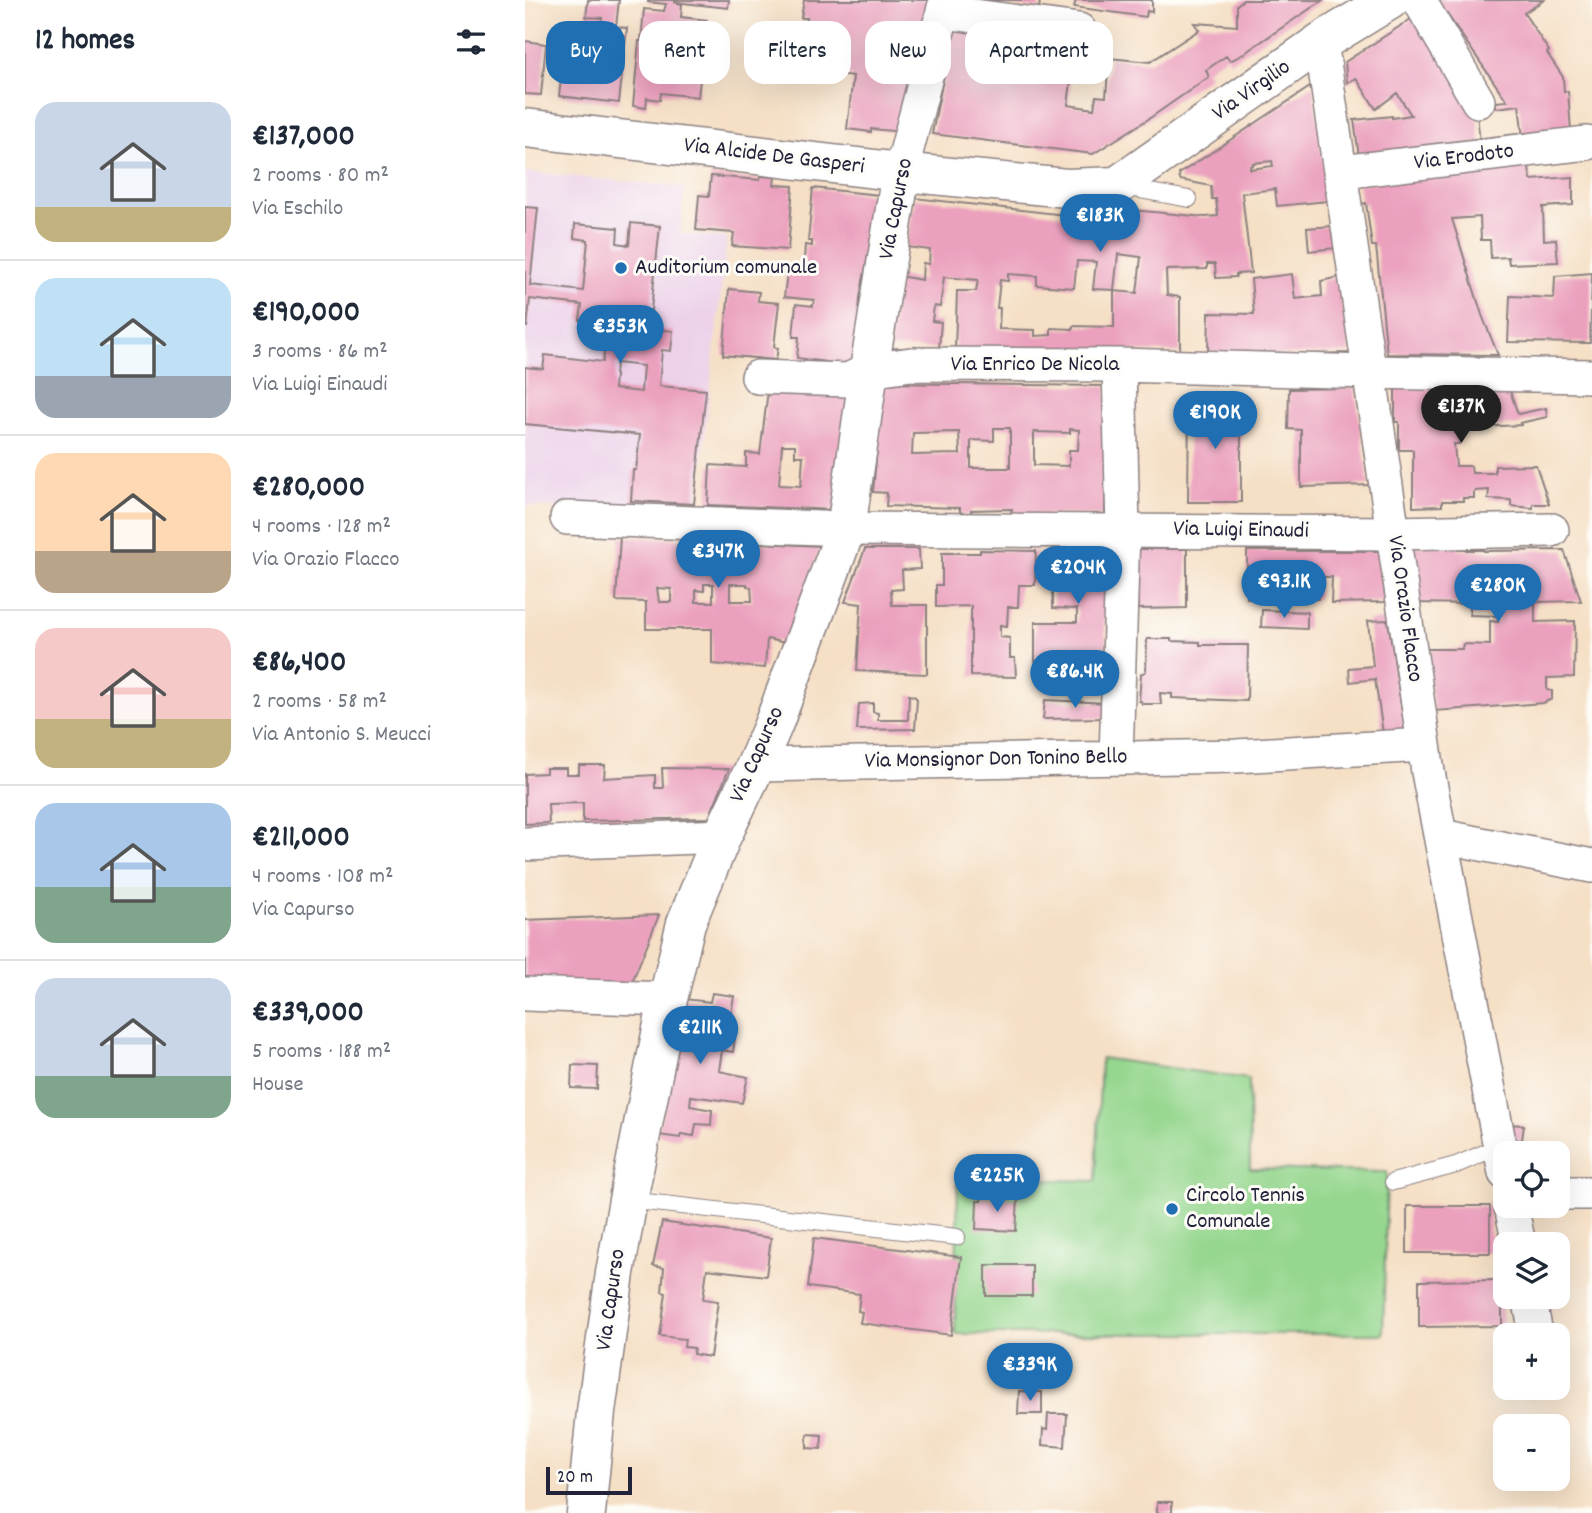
<!DOCTYPE html>
<meta charset="utf-8">
<style>
:root{--surface:#fff;--page:#f6f6f7;--text:#1f2937;--muted:#747a83;--line:#e0e1e3;--accent:#1f6fb2}
body{margin:0;font-family:Dekko,sans-serif;background:var(--page);color:var(--text);height:100vh;display:flex;flex-direction:column;font-size:26px;white-space:nowrap}
*{box-sizing:border-box;margin:0}
p{font-size:23px;color:var(--muted)}
.icon{flex:none;width:38px;height:38px;fill:none;stroke:currentColor;stroke-width:2;stroke-linecap:round;stroke-linejoin:round}
.map{position:relative;flex:1;overflow:hidden}
.sheet{display:flex;flex-direction:column;background:var(--surface);width:525px}
.sheet>*{flex:none}
.hud{position:absolute;left:21px;top:21px;width:665px;height:63px;display:flex;gap:14px}
.tools{position:absolute;left:968px;top:1141px;display:grid;gap:14px}
.tools a{display:grid;place-items:center;width:77px;height:77px;border-radius:14px;background:var(--surface);box-shadow:0 7px 28px #0002;font-size:35px}
.scale{position:absolute;left:21px;bottom:18px;width:86px;box-sizing:border-box;padding-left:7px;border:4px solid #22223b;border-top:0;font-size:19px;line-height:24px;white-space:nowrap;color:#22223b;-webkit-text-stroke:5px #fdfcf7;paint-order:stroke}
.price{position:absolute;translate:-50% -60px;padding:0 16px;border-radius:24px;background:var(--accent);color:#fff;font-size:23px;line-height:46px;filter:drop-shadow(0 2px 4px #0008)}
.price::after{content:'';position:absolute;left:50%;top:42px;width:21px;height:16px;margin-left:-10px;background:inherit;clip-path:polygon(0 0,100% 0,50% 100%)}
.price.on{background:#222;color:#fff}
ul{padding:0;list-style:none}
li{display:flex;align-items:center;gap:21px;height:175px;padding:0 35px}
li+li{border-top:2px solid var(--line)}
li span{display:grid;place-items:center;flex:none;width:196px;height:140px;border-radius:21px;color:#555}
li>.icon{margin-inline-start:auto}
span .icon{width:84px;height:84px;fill:#fffc;stroke-width:1}
li b{font-size:30px}
h2{display:flex;justify-content:space-between;align-items:center;height:84px;padding:0 35px;font-size:30px}
.pill{padding:0 24px;border-radius:21px;background:var(--surface);box-shadow:0 7px 28px #0002;font-size:24px;line-height:63px}
.pill.on{background:var(--accent);color:#fff}
main{display:flex;flex:1;min-height:0}
.map>svg:first-child{display:block}
.built{fill:#ecd1e9}
.green{fill:#96d78f;stroke:#5c7c65;stroke-width:2}
.building{fill:#eba0be;fill-rule:evenodd}
.lines{fill:none;stroke-linecap:round;stroke-linejoin:round}
.service-casing{stroke:#8c8080;stroke-width:18}
.minor-casing{stroke:#8c8080;stroke-width:36}
.tertiary-casing{stroke:#8c8080;stroke-width:41}
.service{stroke:#fff;stroke-width:16}
.minor{stroke:#fff;stroke-width:33}
.tertiary{stroke:#fff;stroke-width:38}
.poi-dot{fill:#1f6fb2;stroke:#fdfcf7;stroke-width:2.5}
.labels{text-anchor:middle;dominant-baseline:central;stroke-width:6;stroke-linejoin:round;paint-order:stroke}
.street-label{font-size:23px;fill:#22223b;stroke:#fdfcf7}
.poi-label{font-size:23px;fill:#22223b;stroke:#fdfcf7;text-anchor:start}
</style>
<main>
<section class="sheet">
<h2>12 homes<svg class="icon" aria-label="filters" viewBox="0 0 24 24"><path d="M4 7h16M4 17h16"/><circle cx="9" cy="7" r="2"/><circle cx="15" cy="17" r="2"/></svg></h2>
<ul>
<li><span style="background:linear-gradient(#c9d6e8 75%,#c2b280 0)"><svg class="icon" aria-label="home" viewBox="0 0 24 24"><path d="M3 11l9-7 9 7M6 9v11h12V9"/></svg></span><div><b>€137,000</b><p>2 rooms · 80 m²</p><p>Via Eschilo</p></div></li>
<li><span style="background:linear-gradient(#bfe0f5 70%,#9aa5b1 0)"><svg class="icon" aria-label="home" viewBox="0 0 24 24"><path d="M3 11l9-7 9 7M6 9v11h12V9"/></svg></span><div><b>€190,000</b><p>3 rooms · 86 m²</p><p>Via Luigi Einaudi</p></div></li>
<li><span style="background:linear-gradient(#ffd9b3 70%,#b9a48a 0)"><svg class="icon" aria-label="home" viewBox="0 0 24 24"><path d="M3 11l9-7 9 7M6 9v11h12V9"/></svg></span><div><b>€280,000</b><p>4 rooms · 128 m²</p><p>Via Orazio Flacco</p></div></li>
<li><span style="background:linear-gradient(#f6c9c9 65%,#c2b280 0)"><svg class="icon" aria-label="home" viewBox="0 0 24 24"><path d="M3 11l9-7 9 7M6 9v11h12V9"/></svg></span><div><b>€86,400</b><p>2 rooms · 58 m²</p><p>Via Antonio S. Meucci</p></div></li>
<li><span style="background:linear-gradient(#a9c7e8 60%,#7fa58c 0)"><svg class="icon" aria-label="home" viewBox="0 0 24 24"><path d="M3 11l9-7 9 7M6 9v11h12V9"/></svg></span><div><b>€211,000</b><p>4 rooms · 108 m²</p><p>Via Capurso</p></div></li>
<li><span style="background:linear-gradient(#c9d6e8 70%,#7fa58c 0)"><svg class="icon" aria-label="home" viewBox="0 0 24 24"><path d="M3 11l9-7 9 7M6 9v11h12V9"/></svg></span><div><b>€339,000</b><p>5 rooms · 188 m²</p><p>House</p></div></li>
</ul>
</section>
<div class="map">
<svg width="1067" height="1513" viewBox="0 0 1067 1513">
<rect width="100%" height="100%" fill="#fdfcf7"/>
<filter id="ink" filterUnits="userSpaceOnUse"><feTurbulence type="fractalNoise" baseFrequency=".0143" numOctaves="2"/><feDisplacementMap in="SourceGraphic" scale="14" xChannelSelector="R" yChannelSelector="G"/><feConvolveMatrix kernelMatrix="1 2 1 2 8 2 1 2 1" color-interpolation-filters="sRGB"/></filter>
<filter id="wash" filterUnits="userSpaceOnUse"><feTurbulence type="fractalNoise" baseFrequency=".00686" numOctaves="4" result="noise"/><feDisplacementMap in="SourceGraphic" scale="28" xChannelSelector="R" yChannelSelector="G"/><feGaussianBlur stdDeviation="1.57" result="paint"/><feColorMatrix in="noise" values="0 0 0 0 0 0 0 0 0 0 0 0 0 0 0 0 0 1.4 0 .05"/><feComposite in="paint" operator="in"/></filter>
<g filter="url(#wash)">
<rect width="100%" height="100%" fill="#f5dfc5"/>
<path class="built" d="M0,172L159,187L155,234L202,238L171,511L0,506Z"/>
<path class="green" d="M576,1058L724,1079L725,1169L862,1172L858,1334H430L433,1178L571,1181Z"/>
<g id="blocks">
<path class="building" d="M63,0H94L91,27L102,28L94,103L34,96L39,52L66,56L68,39H74L77,18L61,17Z
M123,0H204L203,8L149,2L157,4L156,17L182,20L173,97L136,93L135,100L122,98L121,108L108,106L114,41H116L119,9L139,11L141,4L123,2Z
M279,0H406L399,29L372,27L370,51L384,52L383,68L389,69L379,132L346,129V132L322,129L328,76L292,72L293,65L278,64L282,18H276Z
M459,0H515L514,9L459,2Z
M551,0H627V12L622,11L621,17L549,7Z
M718,0H798L715,56L705,61L701,56L681,70L684,77L625,118L568,154L407,134L428,29L551,43L543,105L569,109L571,96L581,97L584,58L625,62L674,30L669,23L712,26V5Z
M914,0H1019L999,13L1024,51L1022,53L1038,77L1039,92L1043,91L1046,131L998,138L994,105L971,108V102L982,101L913,1Z
M889,17L951,104L955,143L834,157L829,120L867,116V118L886,115L872,93L851,109L831,78L822,83L820,62Z
M0,41L21,44L16,95L0,94Z
M788,85L803,201L752,206L750,189L717,193L726,273L711,274V277L691,278L690,264H682V269L641,270L642,295L655,297V352L430,350L432,291H451L453,280L419,277L415,307L409,306L407,321L416,322L414,349L364,348L374,276L397,280L398,263L404,264L405,250L381,247L390,198L575,219L576,214L596,216L598,209L680,217L693,216L691,199H687L686,186L655,180L654,174ZM747,161L748,166L725,169V166L728,165V163ZM593,254L616,257L612,293L589,291V327L548,326V329L526,328V335L510,336V330L474,329L475,308H472L475,280L483,281V274L512,276V285L549,288L552,261L571,262L568,289L589,290Z
M1003,163L1006,180L1048,177V205L1018,207L1019,240L1031,239L1033,262L984,264L983,257L966,258L965,240H956L955,217L927,219L957,315L973,355L862,354L851,246H847L841,203L836,204L833,184Z
M186,176L235,180V176L250,177L249,185L268,186L263,250L207,246L209,233L171,230L174,195L184,196Z
M288,188L354,195L335,298L330,366L272,358L274,337H268L271,304L288,306L289,300L259,297L262,272L278,274L280,245L287,246V241H283Z
M0,207L13,208L5,285L58,291L63,240L49,238L50,224L93,228L92,243L104,245L106,223L135,226L124,328L148,331L146,351L137,350L134,386L181,390L169,504L106,501L108,470H111L115,435L0,424V367L18,369L20,355L78,362L82,323L55,320L57,305L5,299L2,327H0ZM91,363L118,366L116,392L89,389Z
M808,226L810,248L784,251L782,228Z
M1067,273L1065,343L983,342L985,296L1029,298L1030,276Z
M767,274L770,299L797,296L796,281L814,277L825,353L733,355L683,352L684,313L729,314L726,279Z
M204,289L234,292L233,301L254,303L249,347L253,348L251,360L198,355Z
M358,383L582,386L580,515L486,514L487,509L446,510V515H435V508L361,506L362,493L348,492ZM469,428H485V468H446V440L469,441ZM545,429L554,430L553,450H544V466L509,465V432L545,433ZM434,432L435,454L387,455L388,433Z
M830,388L844,485L776,487V430L763,429L764,389Z
M870,388H984L993,414L1021,408L1022,417L995,423L996,425L933,428L934,444H929L931,466H946L947,473H970V466L1011,465L1024,504H1008V508L986,506V500L963,499L964,490L949,491V498H938V501H917V506L888,507V450H874V422H870Z
M243,390L324,396L312,510L183,505L185,465L221,467V453L235,454ZM257,445H270V456H278L276,486L254,485Z
M664,399H716V502H663Z
M95,536L296,546L261,643L242,639L240,668L187,664V629H121V602L91,601ZM179,584H188V602H171V590L179,591ZM205,584H222V586L226,587L227,601H205ZM132,588L146,589V602H134Z
M532,545H586V607L579,606V621L584,662L510,661V622H552V609L528,608V549H532Z
M884,546H934V550H959V551L1039,550L1056,601L1010,602V622L1050,621L1049,677L1022,678V690L1027,691V699L1018,703L909,711L900,649H937L938,644L965,645V621L973,622V616L945,615V604L893,603Z
M340,549H394L395,569L377,570L378,589L366,590L367,605H402V674L332,671L336,604L320,602Z
M611,549H662V608L613,609Z
M455,550L511,551L510,585H494L493,607H483L482,626L475,625V637L485,638V658H490L491,677L446,676V606L411,607V585H417V553H455Z
M722,551H854L861,602L806,603L807,577H793V599L722,598Z
M737,610L782,612V629L736,627Z
M863,620L882,744L860,747L850,679L825,682L824,668L848,666L843,621Z
M622,639H646V641L675,642V645H723L722,701L647,698V694L635,693L636,704H617L616,701H614L616,674L621,671Z
M384,695L389,696L392,699L390,729L332,730L334,704L348,703V712L353,713V720H383Z
M520,700L583,703L585,718L518,719Z
M54,765H80L79,778L130,775V788H138L137,768L204,769L184,818L58,821V803L23,804L24,823L0,824V774L21,773V768H41V774H54Z
M134,915L105,987L0,985V920Z
M187,993L209,996L202,1037L210,1038L208,1052L197,1050L194,1071L223,1077L217,1103L166,1096L165,1106L187,1110L186,1125L171,1124L169,1136L156,1134L155,1138L133,1135L159,999L185,1002Z
M47,1065L73,1066L72,1089L46,1088Z
M983,1124L999,1125L997,1140L982,1139Z
M1001,1142L1017,1153H987V1150Z
M457,1197L493,1199L491,1231L451,1229L452,1201H456Z
M882,1206H965V1253H882Z
M137,1222L246,1238L241,1276L182,1269L178,1299L193,1301L185,1357L168,1354L169,1348L159,1347L160,1339L135,1336L141,1293L137,1292L139,1268L128,1266Z
M289,1238L436,1257L426,1335L335,1323L337,1312L333,1311L335,1294L283,1287Z
M461,1265H507V1296H461Z
M977,1280V1326L894,1327V1281Z
M494,1391L517,1392V1414H493Z
M523,1414H542L540,1447L517,1445L518,1429L522,1430Z
M282,1434L297,1435L296,1449L282,1448Z
M632,1502H647V1513H632Z"/>
</g>
</g>
<g filter="url(#ink)">
<use href="#blocks" fill-opacity="0" stroke="#8c8080" stroke-width="2"/>
<g class="lines">
<defs>
<path id="service" d="M598,187L664,199
M868,1182L931,1165L975,1146
M103,1200L432,1237"/>
<path id="minor" d="M894,0L953,101
M419,12L554,30
M796,42L903,772L980,1173
M376,172L421,0
M816,172L1062,143
M233,377L323,380L344,370L386,364L594,365L845,372L1067,376
M42,518L321,529L868,533L1027,530
M591,758L598,530L594,365
M231,765L711,756L899,745
M916,836L1067,866
M0,844L197,836
M0,994L143,999
M1032,1193H1067
M986,1206L994,1244
M1004,1297L1010,1328"/>
<path id="tertiary" d="M0,128L376,172L542,188L592,186L796,42L865,0
M61,1513L71,1412L90,1273L103,1200L143,999L161,923L197,836L231,765L249,723L321,529L344,370L376,172"/>
</defs>
<use href="#service" class="service-casing"/>
<use href="#minor" class="minor-casing"/>
<use href="#tertiary" class="tertiary-casing"/>
<use href="#service" class="service"/>
<use href="#minor" class="minor"/>
<use href="#tertiary" class="tertiary"/>
</g>
</g>
<g class="poi-dot">
<circle cx="96" cy="268" r="7"/>
<circle cx="647" cy="1209" r="7"/>
</g>
<g class="labels">
<g class="street-label">
<text transform="translate(727 91) rotate(-35)">Via Virgilio</text>
<text transform="translate(249 157) rotate(7)">Via Alcide De Gasperi</text>
<text transform="translate(939 158) rotate(-7)">Via Erodoto</text>
<text transform="translate(372 209) rotate(-79)">Via Capurso</text>
<text x="510" y="365">Via Enrico De Nicola</text>
<text transform="translate(716 531) rotate(1)">Via Luigi Einaudi</text>
<text transform="translate(879 609) rotate(82)">Via Orazio Flacco</text>
<text transform="translate(233 755) rotate(-66)">Via Capurso</text>
<text transform="translate(471 760) rotate(-1)">Via Monsignor Don Tonino Bello</text>
<text transform="translate(87 1300) rotate(-82)">Via Capurso</text>
</g>
<g class="poi-label">
<text x="110" y="268">Auditorium comunale</text>
<text x="661" y="1196">Circolo Tennis<tspan x="661" dy="26">Comunale</tspan></text>
</g>
</g>
</svg>
<div class="tools">
<a><svg class="icon" aria-label="locate" viewBox="0 0 24 24"><circle cx="12" cy="12" r="6"/><path d="M12 2v4M12 18v4M2 12h4M18 12h4"/></svg></a>
<a><svg class="icon" aria-label="layers" viewBox="0 0 24 24"><path d="M12 4l9 5-9 5-9-5zM3 14l9 5 9-5"/></svg></a>
<a>+</a>
<a>−</a>
</div>
<div class="scale">20 m</div>
<b class="price" style="left:575px;top:254px">€183K</b>
<b class="price" style="left:95px;top:365px">€353K</b>
<b class="price on" style="left:936px;top:445px">€137K</b>
<b class="price" style="left:690px;top:451px">€190K</b>
<b class="price" style="left:193px;top:590px">€347K</b>
<b class="price" style="left:553px;top:606px">€204K</b>
<b class="price" style="left:759px;top:620px">€93.1K</b>
<b class="price" style="left:973px;top:624px">€280K</b>
<b class="price" style="left:550px;top:710px">€86.4K</b>
<b class="price" style="left:175px;top:1066px">€211K</b>
<b class="price" style="left:472px;top:1214px">€225K</b>
<b class="price" style="left:505px;top:1403px">€339K</b>
<div class="hud">
<a class="pill on">Buy</a>
<a class="pill">Rent</a>
<a class="pill">Filters</a>
<a class="pill">New</a>
<a class="pill">Apartment</a>
</div>
</div>
</main>
